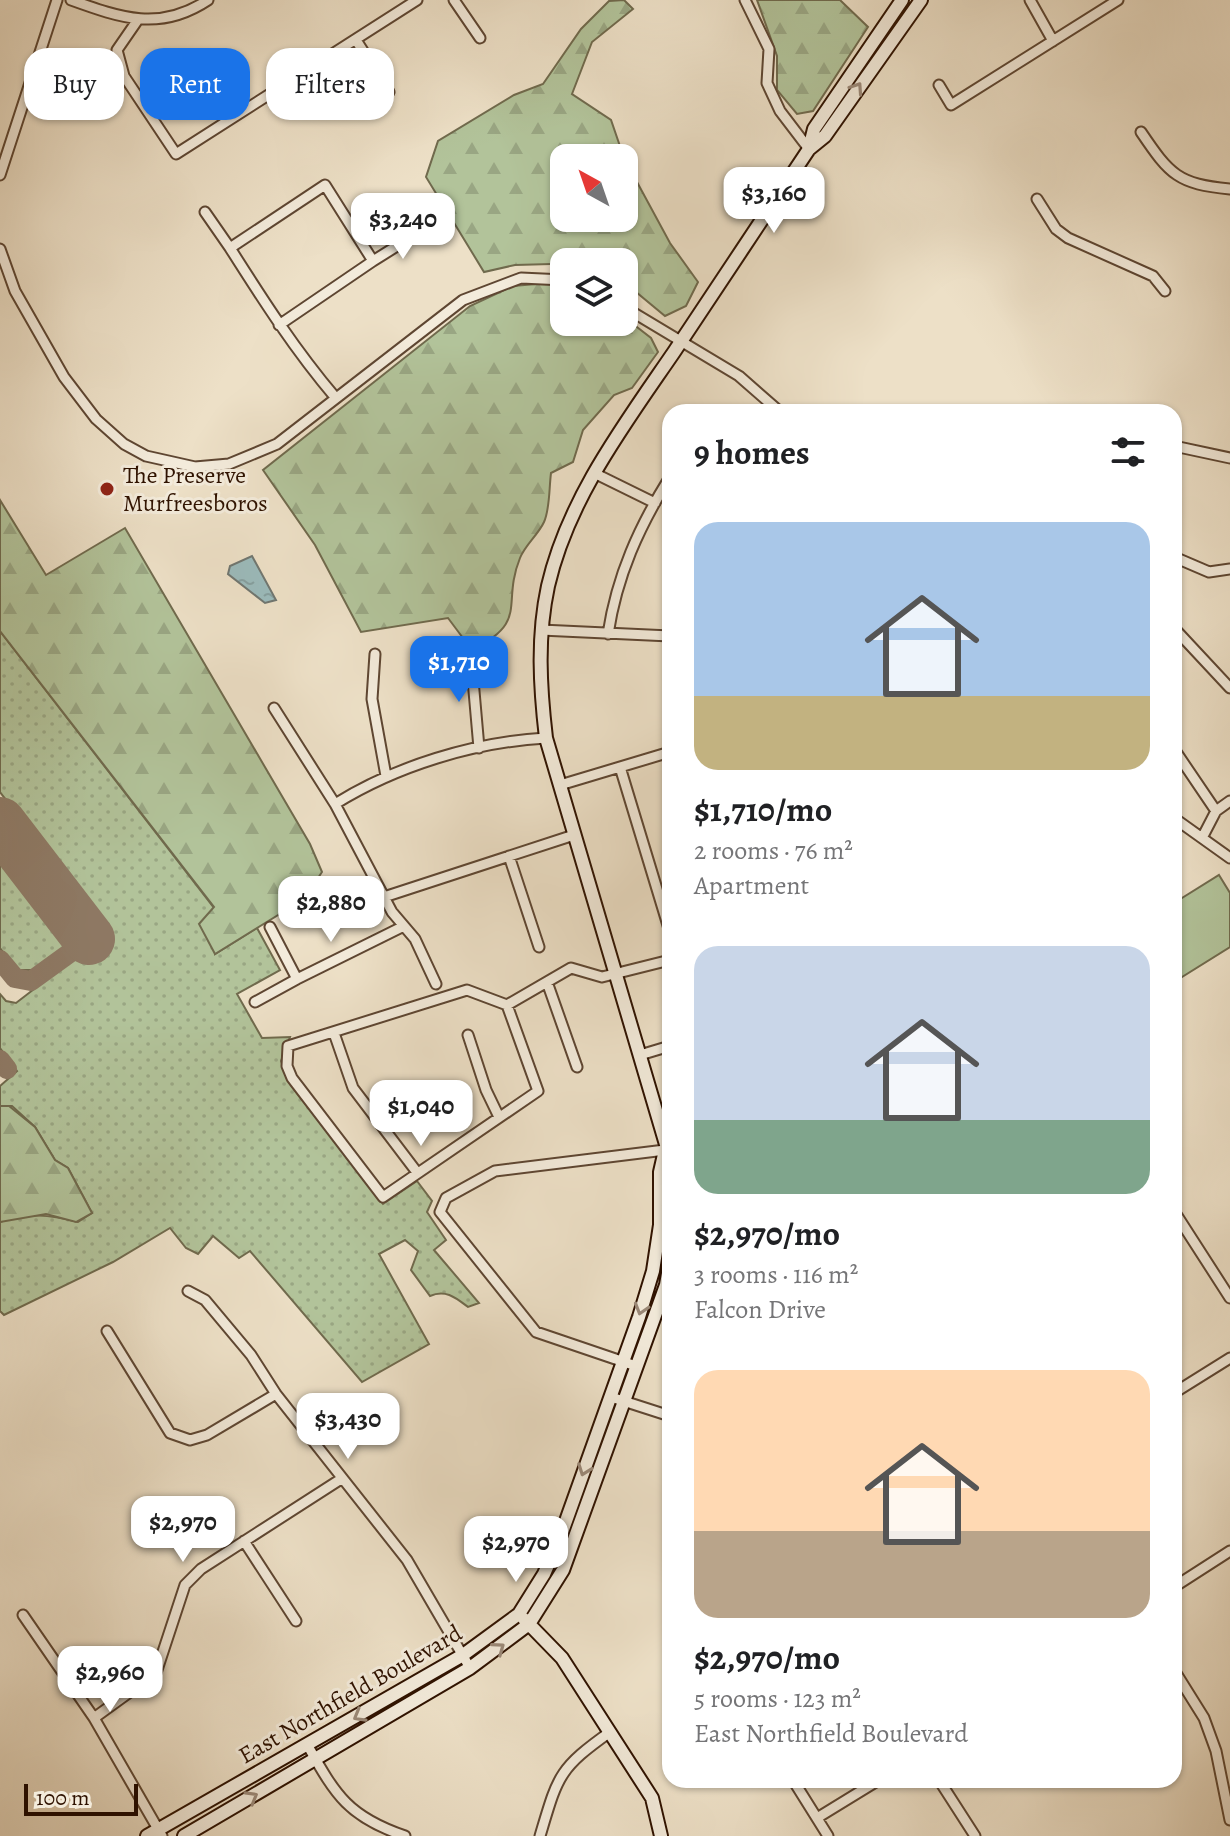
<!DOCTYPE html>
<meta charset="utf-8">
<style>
:root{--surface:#fff;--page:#f2f2f2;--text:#202124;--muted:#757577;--accent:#1a73e8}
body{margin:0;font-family:Alegreya,serif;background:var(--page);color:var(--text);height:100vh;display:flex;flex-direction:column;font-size:30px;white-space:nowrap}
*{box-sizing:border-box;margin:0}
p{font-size:26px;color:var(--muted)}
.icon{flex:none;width:44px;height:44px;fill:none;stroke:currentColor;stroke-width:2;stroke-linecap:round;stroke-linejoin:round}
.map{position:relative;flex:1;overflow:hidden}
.sheet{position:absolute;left:662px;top:404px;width:520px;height:1384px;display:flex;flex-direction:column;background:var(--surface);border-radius:24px;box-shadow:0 2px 6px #0004}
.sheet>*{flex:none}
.guide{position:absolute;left:24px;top:48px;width:518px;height:72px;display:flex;gap:16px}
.needle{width:52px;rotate:320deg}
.buttons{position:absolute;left:550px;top:144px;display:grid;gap:16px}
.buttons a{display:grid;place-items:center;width:88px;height:88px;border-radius:16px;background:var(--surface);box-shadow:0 2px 6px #0004;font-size:40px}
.scale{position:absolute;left:24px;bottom:20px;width:114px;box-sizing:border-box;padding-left:8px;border:4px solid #2f1200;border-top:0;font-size:22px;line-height:28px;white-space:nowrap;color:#2f1200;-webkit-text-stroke:6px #f3ebdb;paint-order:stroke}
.price{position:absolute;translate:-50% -68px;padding:0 18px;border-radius:16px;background:#fff;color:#222;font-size:26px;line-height:52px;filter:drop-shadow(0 2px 4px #0008)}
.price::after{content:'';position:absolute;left:50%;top:48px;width:24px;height:18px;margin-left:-12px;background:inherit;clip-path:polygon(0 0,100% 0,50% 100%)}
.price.on{background:var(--accent);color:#fff}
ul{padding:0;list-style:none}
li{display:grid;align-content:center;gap:16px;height:424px;padding:0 32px}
li span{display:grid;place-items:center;height:248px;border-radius:24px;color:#555}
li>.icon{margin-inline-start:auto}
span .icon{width:144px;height:144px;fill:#fffc;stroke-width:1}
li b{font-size:34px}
h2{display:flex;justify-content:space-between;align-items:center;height:96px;padding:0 32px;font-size:34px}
.pill{padding:0 28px;border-radius:24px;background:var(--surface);box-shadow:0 2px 6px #0004;font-size:28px;line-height:72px}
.pill.on{background:var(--accent);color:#fff}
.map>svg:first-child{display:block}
.grass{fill:url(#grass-dots);stroke:#706a4d;stroke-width:2}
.forest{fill:url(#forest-firs);stroke:#706a4d;stroke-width:2}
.pitch{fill:#b2c39a;stroke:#706a4d;stroke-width:2}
.water{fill:url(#water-ripples);stroke:#707771;stroke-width:2}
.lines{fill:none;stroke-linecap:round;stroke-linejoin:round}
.taxiway{stroke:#8e7964;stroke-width:20}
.runway{stroke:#8e7964;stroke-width:52}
.street-casing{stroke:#5e4632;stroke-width:13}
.secondary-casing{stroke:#2f1200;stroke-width:16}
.street{stroke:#f3ebdb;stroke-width:9}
.secondary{stroke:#f3ebdb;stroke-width:12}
.oneway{stroke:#9b8978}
.poi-dot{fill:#8f2418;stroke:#f3ebdb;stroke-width:3}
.labels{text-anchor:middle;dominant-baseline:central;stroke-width:6;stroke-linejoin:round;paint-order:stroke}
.poi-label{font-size:24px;fill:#2f1200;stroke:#f3ebdb;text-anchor:start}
.street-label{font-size:24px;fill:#2f1200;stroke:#f3ebdb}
</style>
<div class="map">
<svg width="1230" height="1836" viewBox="0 0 1230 1836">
<defs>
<pattern id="grass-dots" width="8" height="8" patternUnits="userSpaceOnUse" patternTransform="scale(2)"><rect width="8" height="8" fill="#b2c39a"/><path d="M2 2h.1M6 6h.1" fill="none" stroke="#99a683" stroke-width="1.8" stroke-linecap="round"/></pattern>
<pattern id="forest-firs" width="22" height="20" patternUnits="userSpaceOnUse" patternTransform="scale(2)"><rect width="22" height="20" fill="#b2c39a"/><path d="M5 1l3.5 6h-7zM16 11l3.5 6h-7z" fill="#99a683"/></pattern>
<pattern id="water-ripples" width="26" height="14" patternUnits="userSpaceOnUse" patternTransform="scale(2)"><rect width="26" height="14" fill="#9bbbbc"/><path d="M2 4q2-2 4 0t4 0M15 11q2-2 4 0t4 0" fill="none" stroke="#86a0a0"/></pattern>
</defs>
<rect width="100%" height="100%" fill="#ede0c7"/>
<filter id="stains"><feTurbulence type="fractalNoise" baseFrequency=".0025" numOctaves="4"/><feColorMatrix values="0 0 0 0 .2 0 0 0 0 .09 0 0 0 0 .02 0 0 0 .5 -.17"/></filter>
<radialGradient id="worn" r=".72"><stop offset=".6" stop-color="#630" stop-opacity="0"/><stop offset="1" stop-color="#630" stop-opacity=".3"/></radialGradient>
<path class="grass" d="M0,631L214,908L215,954L257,928L280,970L237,994L262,1038L290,1037L281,1061L290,1084L383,1204L417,1181L432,1201L427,1212L446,1240L434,1250L479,1303L468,1307C456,1298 446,1289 430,1296L411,1270L418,1251L405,1240L379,1254L429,1344L362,1382L250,1251L239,1258L213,1236L198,1254L186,1248L170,1228L113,1262L4,1315L0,1311V1222C28,1212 50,1215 78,1222L92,1213L68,1168L55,1160L35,1127L12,1106H0V1086L17,1071L0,1048V994L6,1001L16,1003L108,932L0,792Z
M0,850L66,935L63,950L40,970H17L0,948Z"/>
<path class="forest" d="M624,0L633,9L592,42L572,94L611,120L624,158H564V218H624V158L670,243L698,282L686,306L665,316L624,282V262L515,265L484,272L426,177L438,141L514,95L543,84L581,29L609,1Z
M757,0H840L868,27L813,111L797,114L777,90V56Z
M548,283L564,287V322H624V317L651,338L658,352L632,388L614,395L583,430L573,462L551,473C549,488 550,509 544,522C538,535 525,545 520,558C501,605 530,621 472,650L448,618L361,632L315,545L263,470L470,306L513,286Z
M0,500L46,575L125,528L310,844L322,872L304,899L215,954L199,924L214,907L0,631Z
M0,1106H9L35,1127L55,1160L68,1168L92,1213L76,1222L46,1214L0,1222Z"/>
<path class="pitch" d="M1219,875L1230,893V947L1174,982V903Z"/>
<path class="water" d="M252,556L276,600L265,603L228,574L230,566Z"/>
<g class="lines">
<path class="taxiway" d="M0,960L15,978L31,981L89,939
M0,1060L7,1069"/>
<path class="runway" d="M0,823L89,939"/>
<defs>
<path id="street" d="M71,0C121,18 160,32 208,0
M454,0L480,38
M745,0L769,49L767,83L780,111L809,149
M1030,0L1053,41
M137,21L117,50L124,76L176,154L417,0
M356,40L389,92
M939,85L951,105L1118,0
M1141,132C1170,175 1178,184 1230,189
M0,175L57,0
M1037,199L1056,229L1068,238L1153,276L1165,291
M205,212L230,248
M0,249L15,291L64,377L96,419L124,444L146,456L195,467L229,464L277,444L463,300L521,278L564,280
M373,261L416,234
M624,307L739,376L780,412
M279,325L373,261L325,185L230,248C263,300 295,350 335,397
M1174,446L1230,458
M594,473L655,503
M1174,557L1209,572L1230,569
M1174,628L1230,688
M541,630L670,636
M608,634C617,575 639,527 670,477
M375,654L372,699L386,776
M471,657L479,748
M274,708L335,804L392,912L415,939L436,984
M1174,749L1216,811L1202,838
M620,767L670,752
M560,785L620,767L670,932
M335,804C396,766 474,742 546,738
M1216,811L1230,801
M1174,818L1230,858
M509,856L539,947
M384,897L574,835
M270,927L297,979L404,926
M547,982L577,1067
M255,1002L297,979
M507,1005L538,1091L383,1197L292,1078L287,1066L288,1046L467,990L507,1005L571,968L602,977L670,960
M334,1033L353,1088L416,1171
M468,1035L486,1090L499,1117
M640,1055L670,1046
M1174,1211L1230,1298
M188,1291L205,1300L251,1355L276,1394L407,1560L470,1668
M107,1331L170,1433L190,1440L207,1435L276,1394
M636,1366L536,1332L440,1212L446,1198L495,1171L665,1150
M1174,1393L1230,1358
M611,1397L670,1416
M244,1541L296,1621
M1174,1587L1230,1551
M23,1615L94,1718L162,1836
M1174,1670L1204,1718L1216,1751L1230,1820
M94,1718L156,1673L185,1585L201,1569L341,1479
M308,1746C336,1796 349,1817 405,1836
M793,1780L828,1836
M939,1780L975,1836
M817,1818L879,1780
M540,1836C558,1776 558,1769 610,1732"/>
<path id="secondary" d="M809,149L814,129L902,0
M670,1158L546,738C540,687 537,637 548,586C568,499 624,425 674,352C719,284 764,217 809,149L825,136L921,0
M524,1619L562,1658L652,1798L661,1836
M147,1836L463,1655L519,1614L544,1574L561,1535L639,1317L653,1271L660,1225V1172L665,1150
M184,1836L470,1668L529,1624L563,1570L666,1285L670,1262"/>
</defs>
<use href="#street" class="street-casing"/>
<use href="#secondary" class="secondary-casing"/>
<use href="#street" class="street"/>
<use href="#secondary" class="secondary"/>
</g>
<defs><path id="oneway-chevron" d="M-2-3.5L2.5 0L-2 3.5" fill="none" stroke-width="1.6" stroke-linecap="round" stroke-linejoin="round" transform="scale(2)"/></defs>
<g class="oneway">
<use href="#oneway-chevron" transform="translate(857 88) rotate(-56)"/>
<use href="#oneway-chevron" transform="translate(641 1309) rotate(107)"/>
<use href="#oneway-chevron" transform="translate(584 1470) rotate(110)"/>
<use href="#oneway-chevron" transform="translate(499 1648) rotate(-36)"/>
<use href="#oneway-chevron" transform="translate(359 1716) rotate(150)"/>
<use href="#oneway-chevron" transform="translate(252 1797) rotate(-30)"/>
</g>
<circle class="poi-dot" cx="107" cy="489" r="8"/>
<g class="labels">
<g class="poi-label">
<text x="123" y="475">The Preserve<tspan x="123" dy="28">Murfreesboros</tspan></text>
</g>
<g class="street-label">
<text transform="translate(350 1694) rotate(-30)">East Northfield Boulevard</text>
</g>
</g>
<rect width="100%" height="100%" filter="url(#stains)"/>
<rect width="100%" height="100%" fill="url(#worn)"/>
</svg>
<div class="buttons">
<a><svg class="needle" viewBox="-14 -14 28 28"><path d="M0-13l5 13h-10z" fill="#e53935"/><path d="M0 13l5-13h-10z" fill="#757577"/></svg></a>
<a><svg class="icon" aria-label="layers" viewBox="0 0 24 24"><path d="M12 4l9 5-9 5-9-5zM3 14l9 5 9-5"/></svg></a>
</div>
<div class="scale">100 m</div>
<b class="price" style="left:774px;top:235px">$3,160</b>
<b class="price" style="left:403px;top:261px">$3,240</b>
<b class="price on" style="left:459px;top:704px">$1,710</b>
<b class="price" style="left:331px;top:944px">$2,880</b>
<b class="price" style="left:421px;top:1148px">$1,040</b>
<b class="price" style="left:348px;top:1461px">$3,430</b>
<b class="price" style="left:183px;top:1564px">$2,970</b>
<b class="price" style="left:516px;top:1584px">$2,970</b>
<b class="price" style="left:110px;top:1714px">$2,960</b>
<div class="guide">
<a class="pill">Buy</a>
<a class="pill on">Rent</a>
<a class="pill">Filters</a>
</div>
<section class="sheet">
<h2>9 homes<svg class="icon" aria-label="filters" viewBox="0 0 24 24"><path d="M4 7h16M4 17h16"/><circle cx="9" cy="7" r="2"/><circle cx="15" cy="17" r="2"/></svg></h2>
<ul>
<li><span style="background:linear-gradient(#a9c7e8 70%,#c2b280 0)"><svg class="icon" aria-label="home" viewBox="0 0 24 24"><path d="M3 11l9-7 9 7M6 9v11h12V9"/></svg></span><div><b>$1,710/mo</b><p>2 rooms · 76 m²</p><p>Apartment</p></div></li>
<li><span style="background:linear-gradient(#c9d6e8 70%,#7fa58c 0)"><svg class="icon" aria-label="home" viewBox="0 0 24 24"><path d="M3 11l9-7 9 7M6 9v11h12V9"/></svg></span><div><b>$2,970/mo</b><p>3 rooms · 116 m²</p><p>Falcon Drive</p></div></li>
<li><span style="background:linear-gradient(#ffd9b3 65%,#b9a48a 0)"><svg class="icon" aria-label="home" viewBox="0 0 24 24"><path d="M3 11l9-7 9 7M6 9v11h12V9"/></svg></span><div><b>$2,970/mo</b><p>5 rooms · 123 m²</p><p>East Northfield Boulevard</p></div></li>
</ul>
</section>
</div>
